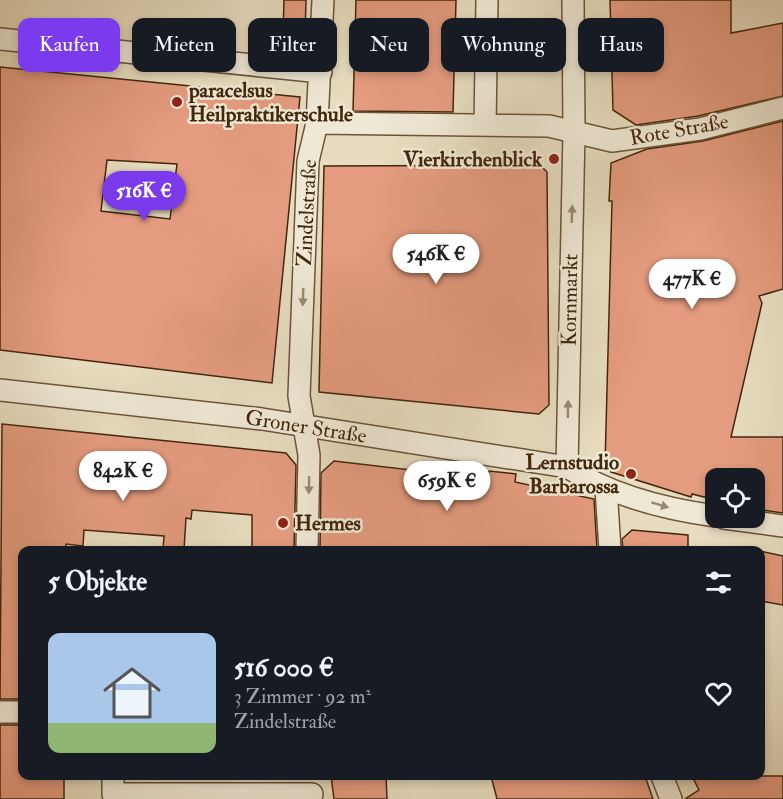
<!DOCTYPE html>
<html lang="de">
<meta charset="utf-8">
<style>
:root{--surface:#171b24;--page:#20242c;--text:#f1f3f6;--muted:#9ea1a6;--line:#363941;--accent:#7c3aed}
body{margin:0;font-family:"IM FELL Double Pica",serif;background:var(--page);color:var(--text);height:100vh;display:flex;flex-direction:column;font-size:22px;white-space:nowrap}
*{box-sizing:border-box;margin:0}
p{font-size:20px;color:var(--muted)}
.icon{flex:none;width:33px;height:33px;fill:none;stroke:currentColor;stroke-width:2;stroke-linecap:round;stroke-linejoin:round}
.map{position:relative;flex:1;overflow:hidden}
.sheet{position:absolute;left:18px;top:546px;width:747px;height:234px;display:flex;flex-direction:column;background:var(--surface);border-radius:12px;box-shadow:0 3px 9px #0003}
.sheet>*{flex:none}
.top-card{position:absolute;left:18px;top:18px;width:747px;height:54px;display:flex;gap:12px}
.buttons{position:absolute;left:705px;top:468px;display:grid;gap:12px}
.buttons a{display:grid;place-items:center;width:60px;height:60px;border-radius:12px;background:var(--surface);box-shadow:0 3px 9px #0003;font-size:30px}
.price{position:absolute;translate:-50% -51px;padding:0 14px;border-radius:21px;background:#fff;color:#222;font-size:20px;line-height:39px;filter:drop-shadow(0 2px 3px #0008)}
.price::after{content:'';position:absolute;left:50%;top:36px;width:18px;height:14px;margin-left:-9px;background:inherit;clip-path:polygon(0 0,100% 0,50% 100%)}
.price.selected{background:var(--accent);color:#fff}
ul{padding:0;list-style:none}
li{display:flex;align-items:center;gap:18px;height:150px;padding:0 30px}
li+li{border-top:2px solid var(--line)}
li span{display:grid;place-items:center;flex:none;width:168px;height:120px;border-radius:12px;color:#555}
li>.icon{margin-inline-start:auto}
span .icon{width:72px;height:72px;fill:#fffc;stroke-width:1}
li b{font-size:26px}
h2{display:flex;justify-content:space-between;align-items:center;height:72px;padding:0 30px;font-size:26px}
.tag{padding:0 21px;border-radius:12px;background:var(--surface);box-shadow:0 3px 9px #0003;font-size:21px;line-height:54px}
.tag.selected{background:var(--accent);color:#fff}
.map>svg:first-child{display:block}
.building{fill:#e49b7f;stroke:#43270c;stroke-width:1.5;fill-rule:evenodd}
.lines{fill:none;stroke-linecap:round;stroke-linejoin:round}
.pedestrian-casing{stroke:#6c5439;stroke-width:24}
.pedestrian{stroke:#efe8d5;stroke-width:21}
.oneway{fill:#998870}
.poi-dot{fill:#8f2418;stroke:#efe8d5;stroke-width:2}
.labels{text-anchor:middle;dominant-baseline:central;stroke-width:5;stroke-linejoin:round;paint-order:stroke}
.poi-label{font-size:21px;font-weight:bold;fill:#43270c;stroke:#efe8d5;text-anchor:start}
.street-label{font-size:21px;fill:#43270c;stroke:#efe8d5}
</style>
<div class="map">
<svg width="783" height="799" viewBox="0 0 783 799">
<rect width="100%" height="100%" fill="#e7dcbf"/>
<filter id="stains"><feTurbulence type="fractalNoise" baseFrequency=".00333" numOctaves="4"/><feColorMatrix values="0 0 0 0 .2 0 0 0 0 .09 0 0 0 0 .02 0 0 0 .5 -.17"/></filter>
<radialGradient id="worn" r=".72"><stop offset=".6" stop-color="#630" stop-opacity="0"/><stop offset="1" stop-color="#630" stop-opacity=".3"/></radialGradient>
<path class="building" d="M284,0H306L305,36L283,35Z
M356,0H456L453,112L353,111Z
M610,0H731V33L783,23V96L698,116L636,125L613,110Z
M0,67L300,97L272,383L0,350ZM107,160L177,164L170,219L101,211Z
M783,121V289L759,296L762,303L731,437H783V513L754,509V478H716V500L692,494L691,497L611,472L605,465L612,201H609L611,163L647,149L703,141Z
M540,165L547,172L549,405L539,414L319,392L324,166Z
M2,424L286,453L296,465L294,550H252V515L192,510L191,519L186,518L184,550H163L164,536L84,530L83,546L66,544L65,550H22V699H0Z
M334,461L488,479L489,471L516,474L515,482L594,499L597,550H320L321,473Z
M632,530L688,535V550H623L622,539Z
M760,551L783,556V605L760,601Z
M0,725H22V776H64V799H0Z
M331,776H386L387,799H334Z
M491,776H645L653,799H497Z
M692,776H783V799H685L699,790Z"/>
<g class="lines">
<defs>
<path id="pedestrian" d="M0,39L321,72
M317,123L549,126L612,141L700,129L783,108
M485,125L487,0
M0,390L262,419L567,467C610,495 664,509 716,516
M567,467L574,132L573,0
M606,488L610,550
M724,518L783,526
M307,550L309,455L299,396L308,161L317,123L323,0
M0,712H22
M113,776V794H312
M662,776L671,799"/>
</defs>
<use href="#pedestrian" class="pedestrian-casing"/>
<use href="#pedestrian" class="pedestrian"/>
</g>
<defs><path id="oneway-solid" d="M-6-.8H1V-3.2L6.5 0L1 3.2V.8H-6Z" transform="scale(1.5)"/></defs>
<g class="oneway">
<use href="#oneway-solid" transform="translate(572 214) rotate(-88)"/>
<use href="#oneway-solid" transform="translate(303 297) rotate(92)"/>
<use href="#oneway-solid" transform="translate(568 409) rotate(-89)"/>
<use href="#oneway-solid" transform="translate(309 485) rotate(91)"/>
<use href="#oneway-solid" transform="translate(660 505) rotate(17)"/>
</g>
<g class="poi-dot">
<circle cx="177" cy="102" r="6"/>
<circle cx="554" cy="159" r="6"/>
<circle cx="631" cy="474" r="6"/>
<circle cx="283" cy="523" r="6"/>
</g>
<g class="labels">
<g class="poi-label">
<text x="189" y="90">paracelsus<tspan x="189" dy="24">Heilpraktikerschule</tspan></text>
<text x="542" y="159" text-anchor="end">Vierkirchenblick</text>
<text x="619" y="462" text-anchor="end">Lernstudio<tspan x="619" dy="24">Barbarossa</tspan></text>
<text x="295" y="523">Hermes</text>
</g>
<g class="street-label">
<text transform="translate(679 130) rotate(-10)">Rote Straße</text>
<text transform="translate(307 213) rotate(-87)">Zindelstraße</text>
<text transform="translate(570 300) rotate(-89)">Kornmarkt</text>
<text transform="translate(306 427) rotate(9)">Groner Straße</text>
</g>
</g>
<rect width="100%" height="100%" filter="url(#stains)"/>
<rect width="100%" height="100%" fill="url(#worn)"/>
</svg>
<div class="buttons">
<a><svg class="icon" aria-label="locate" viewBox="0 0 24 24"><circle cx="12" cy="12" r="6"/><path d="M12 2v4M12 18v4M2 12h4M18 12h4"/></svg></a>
</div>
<b class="price selected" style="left:144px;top:222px">516K €</b>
<b class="price" style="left:436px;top:285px">546K €</b>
<b class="price" style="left:692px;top:310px">477K €</b>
<b class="price" style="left:123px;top:502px">842K €</b>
<b class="price" style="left:447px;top:512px">659K €</b>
<div class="top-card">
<a class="tag selected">Kaufen</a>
<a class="tag">Mieten</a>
<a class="tag">Filter</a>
<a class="tag">Neu</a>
<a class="tag">Wohnung</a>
<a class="tag">Haus</a>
</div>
<section class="sheet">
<h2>5 Objekte<svg class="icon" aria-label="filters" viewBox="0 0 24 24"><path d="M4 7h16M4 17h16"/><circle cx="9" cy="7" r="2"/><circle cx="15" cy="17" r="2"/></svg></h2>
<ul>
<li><span style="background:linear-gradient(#a9c7e8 75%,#8fb573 0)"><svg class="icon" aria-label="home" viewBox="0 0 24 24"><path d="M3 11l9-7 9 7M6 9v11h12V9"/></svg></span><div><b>516 000 €</b><p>3 Zimmer · 92 m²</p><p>Zindelstraße</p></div><svg class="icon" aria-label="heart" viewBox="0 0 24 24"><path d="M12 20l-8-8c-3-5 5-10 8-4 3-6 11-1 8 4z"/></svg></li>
</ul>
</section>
</div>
